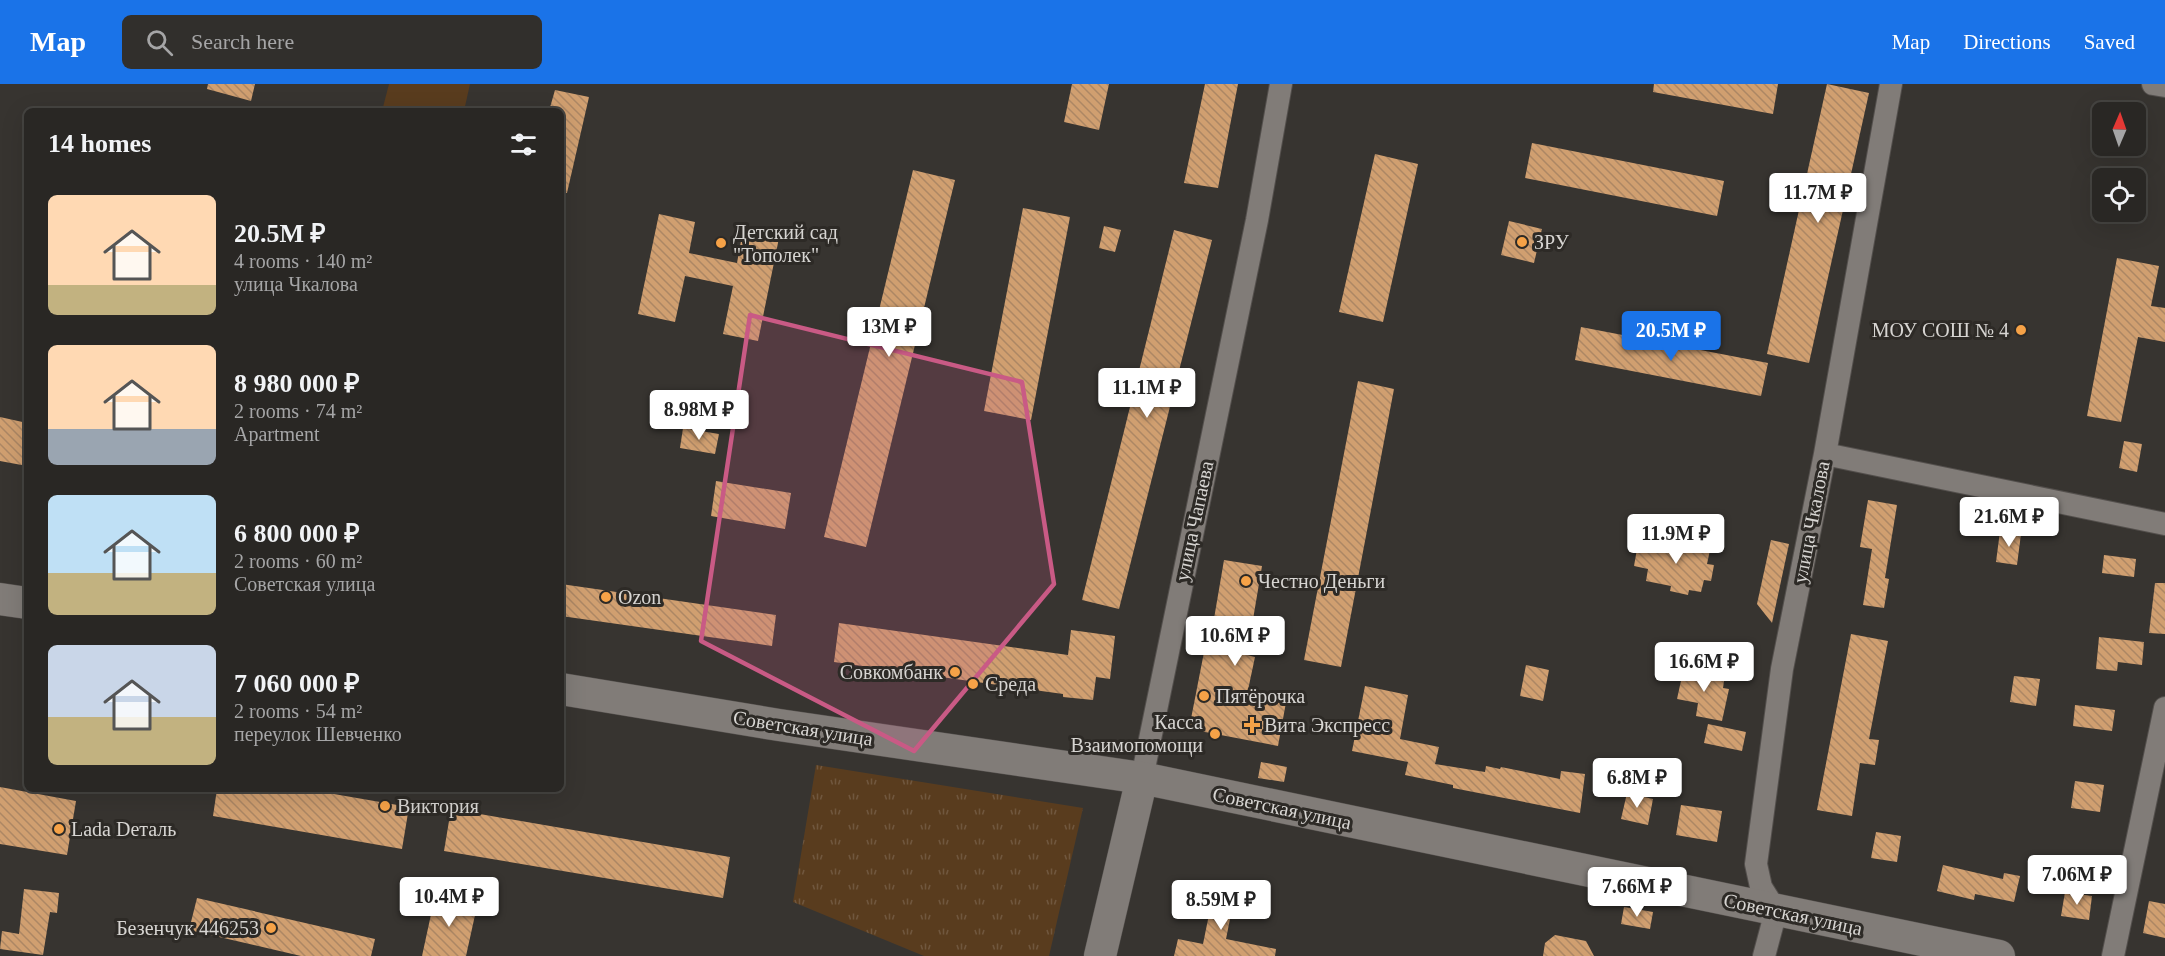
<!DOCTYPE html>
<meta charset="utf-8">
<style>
:root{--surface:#292724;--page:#312f2c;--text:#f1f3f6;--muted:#a5a5a6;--line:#454441;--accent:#1a73e8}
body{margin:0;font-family:Georgia,serif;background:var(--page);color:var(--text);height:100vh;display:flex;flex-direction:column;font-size:22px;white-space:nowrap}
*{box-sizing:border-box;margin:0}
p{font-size:20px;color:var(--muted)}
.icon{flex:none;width:33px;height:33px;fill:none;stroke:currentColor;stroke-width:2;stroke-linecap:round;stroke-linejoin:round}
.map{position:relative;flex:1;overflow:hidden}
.side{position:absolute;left:24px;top:24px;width:540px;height:684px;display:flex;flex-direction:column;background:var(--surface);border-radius:9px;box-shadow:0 6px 24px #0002,0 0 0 2px var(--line)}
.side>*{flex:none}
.needle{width:39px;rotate:2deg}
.fabs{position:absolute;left:2092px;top:18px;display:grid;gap:12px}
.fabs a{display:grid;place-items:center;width:54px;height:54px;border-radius:9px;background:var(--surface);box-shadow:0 6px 24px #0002,0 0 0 2px var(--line);font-size:30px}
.price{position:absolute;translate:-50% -51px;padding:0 14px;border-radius:6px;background:#fff;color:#222;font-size:20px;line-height:39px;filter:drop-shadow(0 2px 3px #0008)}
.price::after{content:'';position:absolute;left:50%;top:36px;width:18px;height:14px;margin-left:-9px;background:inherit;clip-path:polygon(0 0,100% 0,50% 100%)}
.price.on{background:var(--accent);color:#fff}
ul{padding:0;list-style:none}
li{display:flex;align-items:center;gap:18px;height:150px;padding:0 24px}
li span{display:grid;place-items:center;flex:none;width:168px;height:120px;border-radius:9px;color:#555}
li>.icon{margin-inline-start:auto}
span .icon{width:72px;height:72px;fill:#fffc;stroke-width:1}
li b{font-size:26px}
h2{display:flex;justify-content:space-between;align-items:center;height:72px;padding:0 24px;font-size:26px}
header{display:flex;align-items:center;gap:36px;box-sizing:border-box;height:84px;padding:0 30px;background:var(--accent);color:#fff}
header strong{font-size:28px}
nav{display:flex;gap:33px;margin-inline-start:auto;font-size:21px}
.search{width:420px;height:54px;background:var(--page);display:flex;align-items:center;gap:15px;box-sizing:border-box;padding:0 21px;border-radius:9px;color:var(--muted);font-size:22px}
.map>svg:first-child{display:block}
.park{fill:url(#park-tufts)}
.garden{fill:#593c1e}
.building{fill:url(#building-back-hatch)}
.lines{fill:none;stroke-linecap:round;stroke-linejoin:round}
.street-casing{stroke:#534f4c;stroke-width:24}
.secondary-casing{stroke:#534f4c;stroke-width:33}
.street{stroke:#817c78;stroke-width:22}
.secondary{stroke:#817c78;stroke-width:32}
.marked{fill:#c95a85;fill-opacity:0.2;stroke:#c95a85;stroke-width:4.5;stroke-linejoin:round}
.poi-dot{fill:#f6a247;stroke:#2d2a26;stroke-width:2}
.labels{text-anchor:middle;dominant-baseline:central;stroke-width:6;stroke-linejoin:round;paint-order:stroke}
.poi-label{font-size:20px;fill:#d7d5d2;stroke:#2d2a26;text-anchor:start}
.street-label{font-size:20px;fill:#d7d5d2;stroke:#2d2a26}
</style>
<header>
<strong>Map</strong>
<div class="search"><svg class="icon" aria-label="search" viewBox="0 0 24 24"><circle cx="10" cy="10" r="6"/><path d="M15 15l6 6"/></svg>Search here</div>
<nav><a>Map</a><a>Directions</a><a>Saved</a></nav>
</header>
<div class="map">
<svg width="2165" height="872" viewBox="0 0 2165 872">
<defs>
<pattern id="park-tufts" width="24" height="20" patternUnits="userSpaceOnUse" patternTransform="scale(1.5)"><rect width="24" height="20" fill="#593c1e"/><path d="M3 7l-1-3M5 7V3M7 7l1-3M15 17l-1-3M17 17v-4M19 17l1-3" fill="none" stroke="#70573e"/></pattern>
<pattern id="building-back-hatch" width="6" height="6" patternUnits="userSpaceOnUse" patternTransform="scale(1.5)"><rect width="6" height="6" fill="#d09f70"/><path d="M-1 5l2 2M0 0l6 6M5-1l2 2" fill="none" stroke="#ac8764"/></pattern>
</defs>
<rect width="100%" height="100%" fill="#373430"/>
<path class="park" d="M816,681L1083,724L1049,872H924L793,818Z"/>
<path class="garden" d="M389,0H470L464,27H382Z"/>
<path class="building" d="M208,0H255L251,17L207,5Z
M1072,0H1109L1099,46L1064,38Z
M1205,0H1238L1218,104L1184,99Z
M1654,0H1778L1773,30L1653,8Z
M1827,0L1869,9L1809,279L1767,270Z
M555,6L589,13L567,109H561V27H549Z
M1532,59L1724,97L1717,132L1525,94Z
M1375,70L1418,80L1383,238L1339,228Z
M913,86L955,96L866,463L824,453Z
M1023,124L1070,133L1031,336L984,327Z
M659,130L695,138L689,169L737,179L743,146L779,154L758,257L723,250L733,202L685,192L675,238L638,230Z
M1509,137L1542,145L1534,179L1501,171Z
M1104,142L1121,146L1115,168L1099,164Z
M1174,146L1212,156L1119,525L1082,516Z
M2117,174L2159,182L2151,222L2165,224V258L2138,253L2121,338L2087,332Z
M1581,243L1768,279L1761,312L1575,276Z
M1358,297L1394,305L1341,583L1304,576Z
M0,333L27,339V382L0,377Z
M683,344L719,350L715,370L680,364Z
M2124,357L2142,360L2137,388L2119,384Z
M716,397L791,409L785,445L711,432Z
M1868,416L1897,421L1885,494L1889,495L1884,524L1863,521L1872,465L1860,463Z
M2000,447L2021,450L2017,481L1996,478Z
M1654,455L1680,460L1681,455L1697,459L1696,463L1710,466L1707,480L1714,481L1711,497L1704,496L1701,508L1689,506L1688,511L1670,507L1671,502L1646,497L1648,485L1634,482L1637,465L1652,468Z
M1771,456L1789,460L1772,539L1757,520Z
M2104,471L2136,475L2134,493L2102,489Z
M1224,476L1262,482L1247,571L1255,573L1248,606L1287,613L1278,662L1189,645L1205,563L1209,564Z
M2155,499H2165V550L2149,549Z
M561,500L776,531L772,562L561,532Z
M839,539L1068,571L1071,546L1115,552L1110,595L1096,593L1093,616L1063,613V610L834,578Z
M1851,550L1888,557L1869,655L1879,656L1875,681L1860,679L1852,732L1817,726Z
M2099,553L2144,558L2142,581L2118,578L2117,587L2096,585Z
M1526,581L1549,586L1543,617L1520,612Z
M1684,583L1725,591L1723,604L1729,605L1722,637L1696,632L1698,619L1677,615Z
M2014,592L2040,595L2036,622L2010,618Z
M1365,602L1408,611L1400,655L1439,663L1435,680L1485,688L1486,682L1500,685L1501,683L1560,695L1561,687L1585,690L1580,729L1453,704V701L1405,691L1408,678L1352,667Z
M2075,621L2115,626L2112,647L2073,642Z
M1708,640L1746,648L1742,667L1704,659Z
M1261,678L1287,683L1284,698L1258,694Z
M2075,697L2104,701L2100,728L2071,724Z
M0,703L76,717L67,771L0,760Z
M217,705H305L409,723L402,765L213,732Z
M1627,709L1653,715L1648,741L1621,735Z
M1681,721L1722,727L1717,758L1676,751Z
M451,725L730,773L723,814L444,767Z
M1876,748L1901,752L1897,778L1871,774Z
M1943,781L2003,795L2004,789L2020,792L2014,818L1975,810L1974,816L1937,807Z
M1216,796L1237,800L1226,855L1276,865L1275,872H1174L1178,855L1203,860Z
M24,805L59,809L57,829L50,828L43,871L0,865L2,847L19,850Z
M2065,808L2092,812L2089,836L2061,832Z
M435,812L477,822L466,872H422Z
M197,814L375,855L371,872H301L189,846Z
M2149,817L2165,820V854L2143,849Z
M1624,823L1653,828L1650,845L1621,840Z
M1555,851L1586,857L1594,872H1543L1545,859Z"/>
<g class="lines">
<defs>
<path id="street" d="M2153,0L2165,2
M1825,370L2165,440
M1142,694L1257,136L1281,0
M1764,872L1776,827L1761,803L1756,780L1782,585L1825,370L1891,0
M2113,872L2165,624"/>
<path id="secondary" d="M0,515L27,519
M561,605L779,641L1142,694L1999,872
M1100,872L1142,694"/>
</defs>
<use href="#street" class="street-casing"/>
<use href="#secondary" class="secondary-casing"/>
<use href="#street" class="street"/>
<use href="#secondary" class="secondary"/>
</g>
<path class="marked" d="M750,231L1022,298L1054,500L914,667L701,557Z"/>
<g class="poi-dot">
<circle cx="1522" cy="158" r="6"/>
<circle cx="721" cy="159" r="6"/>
<circle cx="2021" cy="246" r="6"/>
<circle cx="1246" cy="497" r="6"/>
<circle cx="606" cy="513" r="6"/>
<circle cx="955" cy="588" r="6"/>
<circle cx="973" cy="600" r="6"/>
<circle cx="1204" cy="612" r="6"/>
<path d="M1249 632h6v6h6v6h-6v6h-6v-6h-6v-6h6z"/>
<circle cx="1215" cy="650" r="6"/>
<circle cx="385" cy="722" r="6"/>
<circle cx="59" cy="745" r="6"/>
<circle cx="271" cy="844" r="6"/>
</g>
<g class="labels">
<g class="poi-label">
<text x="733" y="148">Детский сад<tspan x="733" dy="23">"Тополек"</tspan></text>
<text x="1534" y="158">ЗРУ</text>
<text x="2009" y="246" text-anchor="end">МОУ СОШ № 4</text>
<text x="1258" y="497">Честно Деньги</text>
<text x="618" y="513">Ozon</text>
<text x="943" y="588" text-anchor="end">Совкомбанк</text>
<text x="985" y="600">Среда</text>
<text x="1216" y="612">Пятёрочка</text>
<text x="1203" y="638" text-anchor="end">Касса<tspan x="1203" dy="23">Взаимопомощи</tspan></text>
<text x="1264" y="641">Вита Экспресс</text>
<text x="397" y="722">Виктория</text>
<text x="71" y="745">Lada Dеталь</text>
<text x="259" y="844" text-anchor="end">Безенчук 446253</text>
</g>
<g class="street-label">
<text transform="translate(1194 437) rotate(-78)">улица Чапаева</text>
<text transform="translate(1811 438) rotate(-79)">улица Чкалова</text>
<text transform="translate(803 644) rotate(9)">Советская улица</text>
<text transform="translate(1282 724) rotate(12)">Советская улица</text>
<text transform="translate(1793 830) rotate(12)">Советская улица</text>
</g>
</g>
</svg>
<div class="fabs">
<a><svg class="needle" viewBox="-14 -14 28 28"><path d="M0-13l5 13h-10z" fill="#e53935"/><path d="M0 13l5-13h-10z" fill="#a5a5a6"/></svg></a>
<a><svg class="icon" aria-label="locate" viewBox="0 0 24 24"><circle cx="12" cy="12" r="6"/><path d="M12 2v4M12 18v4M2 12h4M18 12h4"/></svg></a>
</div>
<b class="price" style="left:1818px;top:140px">11.7M ₽</b>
<b class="price" style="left:889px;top:274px">13M ₽</b>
<b class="price on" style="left:1671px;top:278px">20.5M ₽</b>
<b class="price" style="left:1147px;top:335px">11.1M ₽</b>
<b class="price" style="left:699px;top:357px">8.98M ₽</b>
<b class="price" style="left:2009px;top:464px">21.6M ₽</b>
<b class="price" style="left:1676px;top:481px">11.9M ₽</b>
<b class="price" style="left:1235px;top:583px">10.6M ₽</b>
<b class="price" style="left:1704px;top:609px">16.6M ₽</b>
<b class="price" style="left:1637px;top:725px">6.8M ₽</b>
<b class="price" style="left:2077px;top:822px">7.06M ₽</b>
<b class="price" style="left:1637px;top:834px">7.66M ₽</b>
<b class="price" style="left:449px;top:844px">10.4M ₽</b>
<b class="price" style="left:1221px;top:847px">8.59M ₽</b>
<section class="side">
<h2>14 homes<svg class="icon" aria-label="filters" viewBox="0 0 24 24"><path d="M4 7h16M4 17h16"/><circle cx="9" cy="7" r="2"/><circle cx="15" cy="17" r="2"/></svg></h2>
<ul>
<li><span style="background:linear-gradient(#ffd9b3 75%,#c2b280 0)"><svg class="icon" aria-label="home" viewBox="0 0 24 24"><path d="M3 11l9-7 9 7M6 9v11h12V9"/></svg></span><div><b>20.5M ₽</b><p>4 rooms · 140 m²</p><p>улица Чкалова</p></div></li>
<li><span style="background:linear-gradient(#ffd9b3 70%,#9aa5b1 0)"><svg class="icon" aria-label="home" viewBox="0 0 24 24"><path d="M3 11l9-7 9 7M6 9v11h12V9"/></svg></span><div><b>8 980 000 ₽</b><p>2 rooms · 74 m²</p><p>Apartment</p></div></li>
<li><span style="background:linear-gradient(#bfe0f5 65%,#c2b280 0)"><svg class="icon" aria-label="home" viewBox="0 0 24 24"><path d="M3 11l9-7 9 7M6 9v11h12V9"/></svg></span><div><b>6 800 000 ₽</b><p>2 rooms · 60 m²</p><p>Советская улица</p></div></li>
<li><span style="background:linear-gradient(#c9d6e8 60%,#c2b280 0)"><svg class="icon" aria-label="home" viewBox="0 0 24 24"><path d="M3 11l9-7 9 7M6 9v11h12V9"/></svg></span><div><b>7 060 000 ₽</b><p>2 rooms · 54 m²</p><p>переулок Шевченко</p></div></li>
</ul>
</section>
</div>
